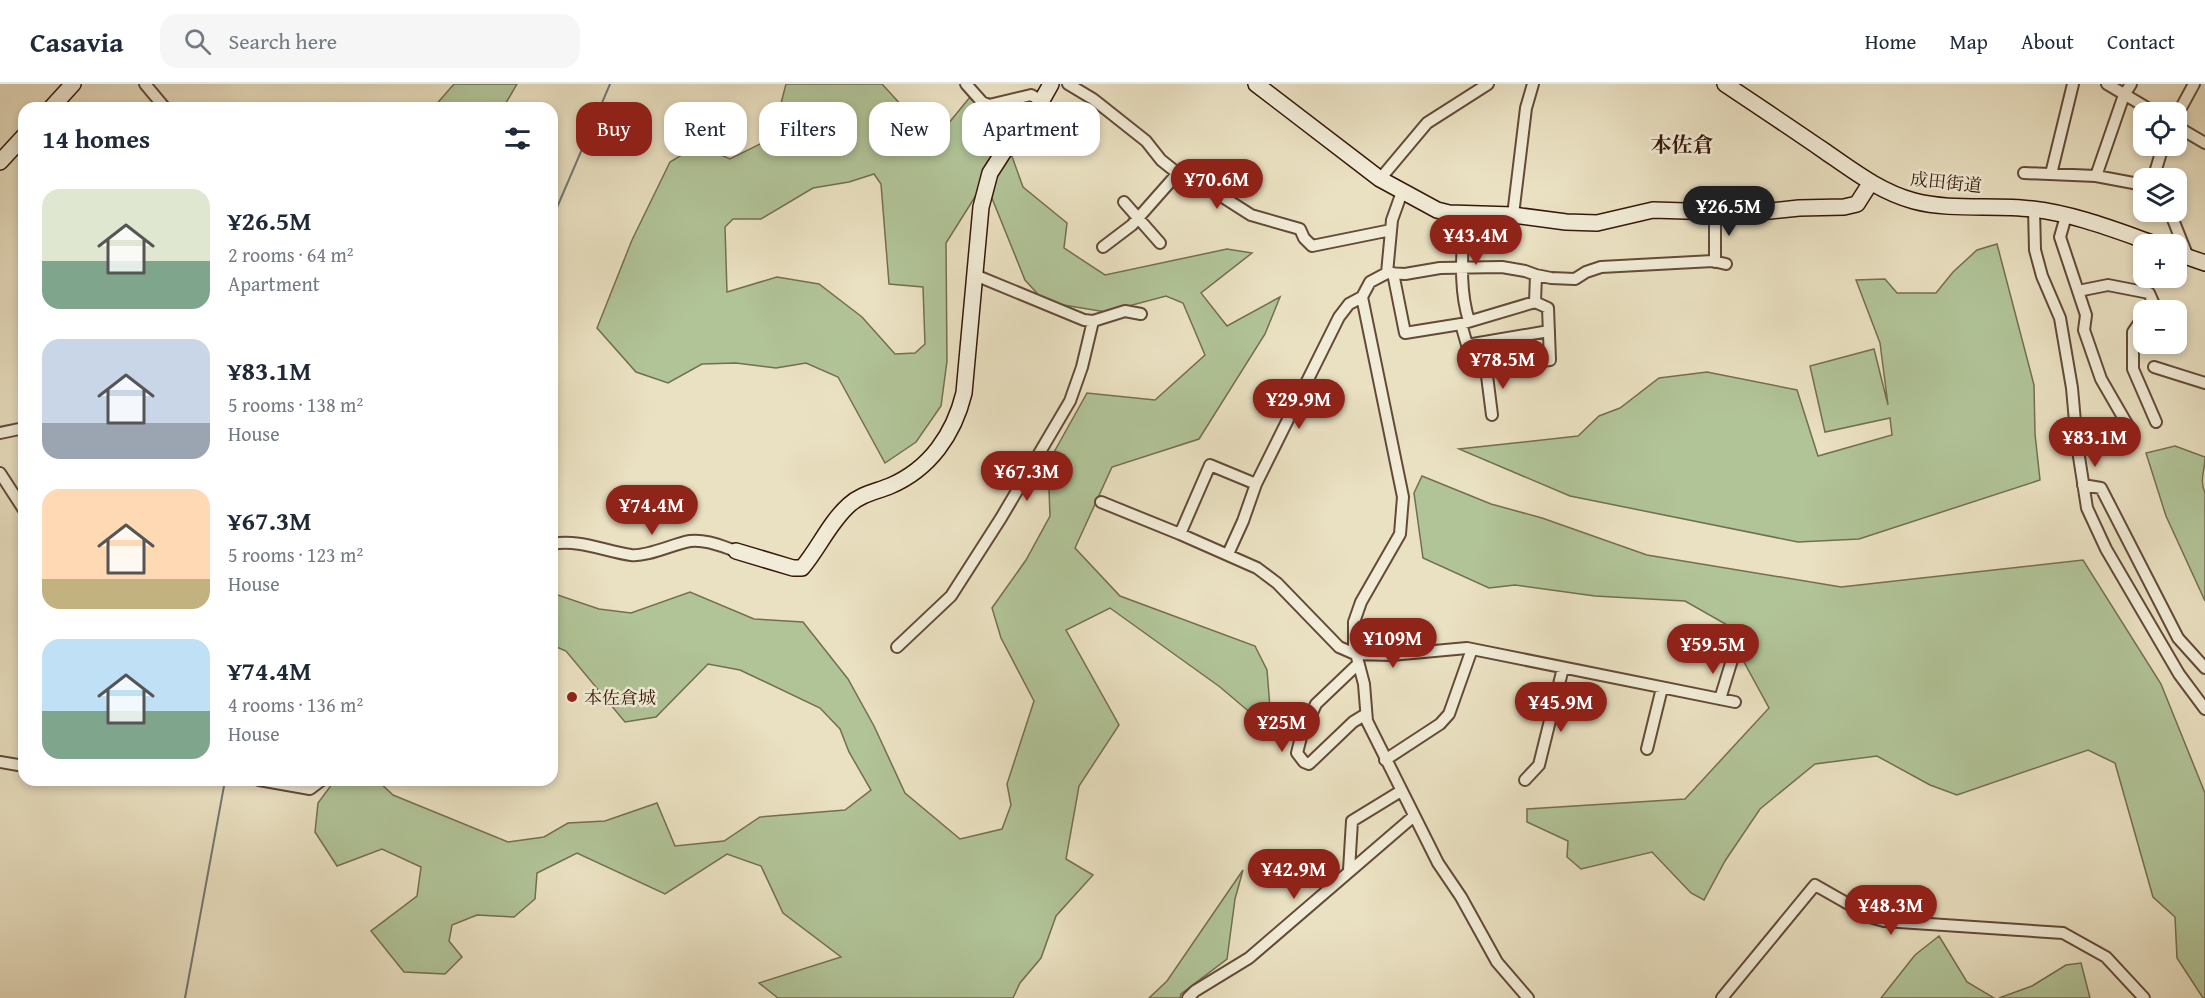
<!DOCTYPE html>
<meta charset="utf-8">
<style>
:root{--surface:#fff;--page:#f6f6f7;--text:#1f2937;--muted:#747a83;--line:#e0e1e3;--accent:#8f2418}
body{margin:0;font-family:"Gentium Book Plus","Noto Serif JP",serif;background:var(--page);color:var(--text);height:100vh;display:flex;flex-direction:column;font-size:22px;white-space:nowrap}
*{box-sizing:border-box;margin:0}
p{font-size:20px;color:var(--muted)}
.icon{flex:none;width:33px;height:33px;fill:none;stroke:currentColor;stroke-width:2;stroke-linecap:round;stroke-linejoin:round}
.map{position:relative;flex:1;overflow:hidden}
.side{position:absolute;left:18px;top:18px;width:540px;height:684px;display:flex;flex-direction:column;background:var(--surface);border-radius:18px;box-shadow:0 3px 9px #0003}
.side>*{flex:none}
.guide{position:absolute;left:576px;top:18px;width:570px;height:54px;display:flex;gap:12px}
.buttons{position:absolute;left:2133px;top:18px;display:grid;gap:12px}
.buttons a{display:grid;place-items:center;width:54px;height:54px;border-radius:12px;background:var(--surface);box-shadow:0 3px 9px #0003;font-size:30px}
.price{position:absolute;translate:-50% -51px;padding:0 14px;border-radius:21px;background:var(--accent);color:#fff;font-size:20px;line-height:39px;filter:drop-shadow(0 2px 3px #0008)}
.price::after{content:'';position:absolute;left:50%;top:36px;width:18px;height:14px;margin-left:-9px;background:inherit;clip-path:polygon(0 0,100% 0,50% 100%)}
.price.selected{background:#222;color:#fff}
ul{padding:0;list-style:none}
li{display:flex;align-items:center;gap:18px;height:150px;padding:0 24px}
li span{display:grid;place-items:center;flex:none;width:168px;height:120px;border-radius:18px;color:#555}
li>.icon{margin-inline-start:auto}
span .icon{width:72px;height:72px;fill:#fffc;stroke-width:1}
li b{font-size:26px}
h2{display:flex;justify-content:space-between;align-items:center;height:72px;padding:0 24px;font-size:26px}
.tag{padding:0 21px;border-radius:18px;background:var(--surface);box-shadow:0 3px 9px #0003;font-size:21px;line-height:54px}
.tag.selected{background:var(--accent);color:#fff}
header{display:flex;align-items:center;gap:36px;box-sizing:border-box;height:84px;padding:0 30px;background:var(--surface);border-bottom:2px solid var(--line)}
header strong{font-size:28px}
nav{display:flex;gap:33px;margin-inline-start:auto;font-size:21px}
.search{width:420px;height:54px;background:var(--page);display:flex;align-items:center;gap:15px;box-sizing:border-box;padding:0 21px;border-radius:18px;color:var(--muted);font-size:22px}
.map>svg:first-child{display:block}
.green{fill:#b1c498;stroke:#746e50;stroke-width:1.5;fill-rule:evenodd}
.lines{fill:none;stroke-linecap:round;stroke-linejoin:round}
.stream{stroke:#727a74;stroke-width:2}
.street-casing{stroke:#644a37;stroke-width:14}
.secondary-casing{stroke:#371809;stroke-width:18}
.street{stroke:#f1ecd7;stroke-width:10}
.secondary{stroke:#f1ecd7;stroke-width:15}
.poi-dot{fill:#8f2418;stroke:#f1ecd7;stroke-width:2}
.labels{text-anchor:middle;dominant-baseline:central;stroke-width:5;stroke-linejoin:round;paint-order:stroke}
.street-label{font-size:18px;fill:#371809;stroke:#f1ecd7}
.poi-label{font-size:18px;fill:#371809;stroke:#f1ecd7;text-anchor:start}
.quarter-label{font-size:21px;font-weight:bold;fill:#371809;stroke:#f1ecd7}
</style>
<header>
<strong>Casavia</strong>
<div class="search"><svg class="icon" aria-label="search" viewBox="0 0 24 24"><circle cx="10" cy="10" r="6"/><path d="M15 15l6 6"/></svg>Search here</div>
<nav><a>Home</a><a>Map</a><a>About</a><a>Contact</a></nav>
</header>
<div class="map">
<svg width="2205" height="914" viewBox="0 0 2205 914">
<rect width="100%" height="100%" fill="#eae1c2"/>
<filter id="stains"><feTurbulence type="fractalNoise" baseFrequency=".00333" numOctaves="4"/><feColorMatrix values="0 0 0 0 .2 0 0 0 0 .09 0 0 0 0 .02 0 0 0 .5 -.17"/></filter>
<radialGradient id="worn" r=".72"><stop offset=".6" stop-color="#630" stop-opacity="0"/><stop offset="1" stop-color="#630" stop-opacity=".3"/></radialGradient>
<path class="green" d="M454,0H517L503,24H433Z
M786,0H882L934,57L970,13L1001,42L1023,103L1067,139L1064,164L1105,191L1227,165L1252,169L1201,209L1227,242L1280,213L1265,250L1199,355L1112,383L1075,464L1120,512L1255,562L1267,586L1271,636H1259L1220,603L1110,524L1066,546L1119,641L1079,702L1066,775L1093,791L1056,832L1041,874L1020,899L1013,914H778L759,899L841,873L783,829L761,782L727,770L665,810L577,769L537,789L535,815L514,833L477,831L452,841L449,857L462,873L445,890L404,888L371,847L417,812L421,783L382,765L337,782L315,748L318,719L335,696H377L393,711L508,758L544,753L568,739L605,737L657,719L675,762L724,757L760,733L845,726L871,706L849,668L840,645L820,624L740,586L708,580L656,633L625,638L566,567L552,561V509L599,525L631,529L690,508L754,535L803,538L848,595L874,642L905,709L960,755L1002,745L1011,721L1007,700L1034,617L1001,554L992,524L1026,476L1050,432L1048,379L1087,309L1155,316L1205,271L1183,219L1166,212L1106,228L1045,218L1025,196L985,97L946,159L947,277L941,322L916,358L885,379L838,293L806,279L776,284L736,279L702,280L668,299L636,288L597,244L632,156L670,78L698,61L730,75L772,54ZM874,90L881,100L889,200L923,203L925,260L915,269L895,270L862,233L819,200L777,193L727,208L725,143L733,135H761L813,104L849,98Z
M1997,160L2034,301L2035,350L2040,396L1859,455L1798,458L1570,412L1459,365L1578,352L1599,332L1620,324L1659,294L1707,288L1797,306L1818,372L1892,351L1890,334L1825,348L1810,282L1874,265L1888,321L1880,259L1856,196L1885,195L1897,209H1936L1953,188L1977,166Z
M2175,362L2205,373C2205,388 2199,394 2205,409V517L2166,432L2146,369Z
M1422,392L1491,420L1542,434L1647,471L1841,503L2083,476L2161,600L2205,709V914H2203L2177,874L2175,833L2153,813L2115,679L2088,666L1957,711L1930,701L1877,672L1815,680L1760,725L1725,777L1704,816L1691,809L1652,768L1581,785L1567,773L1568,757L1527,738V725L1685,715L1769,624L1732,556L1729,542L1685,517L1595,512L1515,501L1489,504L1423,474L1414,409Z
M1243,786L1235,815L1227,875L1181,910L1180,914H1149L1167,897Z
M1939,852L1967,898L1994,914H1881L1915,871Z
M2081,879L2090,914H1999L2032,902L2066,881Z"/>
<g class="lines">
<path class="stream" d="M552,135L610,0
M185,914L224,702L222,696"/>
<defs>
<path id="street" d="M145,0L165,24
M966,0L982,18L989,21L1031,11L1042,17
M1068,0L1093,15L1146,57L1161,76L1176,88L1215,108L1251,131L1300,145L1304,154L1312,162L1391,146
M2107,0L2154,28
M2176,33L2194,0
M2176,42L2205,59
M2024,89L2096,92L2144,101
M2051,90L2073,0
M2096,92L2124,11L2131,0
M2155,94L2154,92L2163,62
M1380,95L1427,39L1488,0
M1124,118L1160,159
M2034,125L2035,166L2042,192L2060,234L2072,304L2077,360L2087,424L2106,465L2179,590L2205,625
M2170,128L2188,173
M1464,130C1463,166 1458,202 1469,237
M1513,131L1526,24L1533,0
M2066,132L2060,153L2086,231L2084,246L2101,295L2131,347
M1103,163L1132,141L1178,89
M1715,178V129
M1387,189L1392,136L1402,108
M1393,189L1405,249L1461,240L1535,218L1548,224L1550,276L1474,285L1461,240
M975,191L1084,236L1093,237L1125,227L1141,230
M2078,207L2108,201L2149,209L2153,218L2147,226
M1535,218L1536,191
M2144,232L2133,248V285L2156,338
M1467,261L1549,247
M2154,283L2205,299
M1486,284L1492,331
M0,349L24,344
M0,389L24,426
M2083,401L2101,404L2178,554L2205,584
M1101,418L1180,450L1257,484L1277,499L1339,563L1355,570L1391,571L1467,564L1735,618
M1180,450L1210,381L1256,400
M552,460C579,455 604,467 631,471C647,473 673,460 690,457C705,455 721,462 736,467
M1228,470L1243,437L1256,400L1339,233L1349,220L1362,213
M897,563L951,512L1001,434L1070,317L1082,283L1093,237
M1358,580L1316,620L1301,653L1297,669L1304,678L1309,680L1353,638L1366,630
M1720,615L1732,576
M1647,665L1662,604
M1385,676L1440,640L1449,630L1472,565
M0,678L24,682
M259,696L310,705L322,696
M1525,696L1539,681L1563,584
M1349,786L1352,737L1401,707
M1188,914L1195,907L1249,874L1414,732
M1528,914L1497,878L1461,813L1438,779L1367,637L1364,600L1354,562V538L1361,518L1400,450L1403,413L1362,213L1370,198L1387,189L1405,190L1440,184L1502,183L1525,187L1536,191L1551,194L1575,195L1586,188L1601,183L1713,177L1726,180
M1722,914L1815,801L1873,834L1884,837L2063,849L2106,873L2144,914"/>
<path id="secondary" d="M1256,0L1380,95L1437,126L1449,129L1513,131L1566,138L1597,139L1653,126L1751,129L1799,124L1844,123L1857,120L1871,98
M1725,0C1758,22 1791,44 1823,66C1852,86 1880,108 1914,117C1952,127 1994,120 2032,125C2075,130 2115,146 2155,160
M51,24L73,0
M0,78L24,52
M2176,169L2205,179
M736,467L793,484H802C819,464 829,439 849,421C861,410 875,408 890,402C930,385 954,350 964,309L981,123L990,89L1010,58L1037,25L1051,0"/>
</defs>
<use href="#street" class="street-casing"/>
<use href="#secondary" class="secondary-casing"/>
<use href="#street" class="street"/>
<use href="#secondary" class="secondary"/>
</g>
<circle class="poi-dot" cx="572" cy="613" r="6"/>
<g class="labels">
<g class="street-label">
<text transform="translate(1946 98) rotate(6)">成田街道</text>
</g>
<g class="poi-label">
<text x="584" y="613">本佐倉城</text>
</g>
<g class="quarter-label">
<text x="1682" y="60">本佐倉</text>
</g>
</g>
<rect width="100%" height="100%" filter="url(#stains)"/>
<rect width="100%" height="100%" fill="url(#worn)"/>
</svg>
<div class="buttons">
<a><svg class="icon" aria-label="locate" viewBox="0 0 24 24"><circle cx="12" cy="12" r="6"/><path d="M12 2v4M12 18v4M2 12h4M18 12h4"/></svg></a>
<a><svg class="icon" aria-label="layers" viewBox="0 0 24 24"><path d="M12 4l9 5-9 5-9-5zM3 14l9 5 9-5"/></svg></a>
<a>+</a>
<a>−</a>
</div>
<b class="price" style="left:1217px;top:126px">¥70.6M</b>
<b class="price selected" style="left:1729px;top:153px">¥26.5M</b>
<b class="price" style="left:1476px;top:182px">¥43.4M</b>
<b class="price" style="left:1503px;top:306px">¥78.5M</b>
<b class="price" style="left:1299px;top:346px">¥29.9M</b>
<b class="price" style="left:2095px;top:384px">¥83.1M</b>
<b class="price" style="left:1027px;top:418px">¥67.3M</b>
<b class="price" style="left:652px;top:452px">¥74.4M</b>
<b class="price" style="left:1393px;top:585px">¥109M</b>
<b class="price" style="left:1713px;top:591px">¥59.5M</b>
<b class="price" style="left:1561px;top:649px">¥45.9M</b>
<b class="price" style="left:1282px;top:669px">¥25M</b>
<b class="price" style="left:1294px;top:816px">¥42.9M</b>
<b class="price" style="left:1891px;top:852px">¥48.3M</b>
<div class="guide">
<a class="tag selected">Buy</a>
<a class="tag">Rent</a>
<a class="tag">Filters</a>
<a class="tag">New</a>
<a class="tag">Apartment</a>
</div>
<section class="side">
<h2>14 homes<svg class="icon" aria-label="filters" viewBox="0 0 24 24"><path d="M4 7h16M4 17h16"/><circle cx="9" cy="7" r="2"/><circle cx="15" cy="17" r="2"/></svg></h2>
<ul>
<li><span style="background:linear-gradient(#dfe7d0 60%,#7fa58c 0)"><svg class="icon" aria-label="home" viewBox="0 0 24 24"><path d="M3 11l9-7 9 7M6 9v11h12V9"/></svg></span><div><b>¥26.5M</b><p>2 rooms · 64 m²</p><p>Apartment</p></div></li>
<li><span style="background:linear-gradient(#c9d6e8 70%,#9aa5b1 0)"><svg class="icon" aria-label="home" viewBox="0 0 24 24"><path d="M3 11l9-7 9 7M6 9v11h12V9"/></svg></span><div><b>¥83.1M</b><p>5 rooms · 138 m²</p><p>House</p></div></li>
<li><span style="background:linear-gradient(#ffd9b3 75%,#c2b280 0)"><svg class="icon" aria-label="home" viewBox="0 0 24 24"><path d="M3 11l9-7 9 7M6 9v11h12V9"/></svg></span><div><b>¥67.3M</b><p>5 rooms · 123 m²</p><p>House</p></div></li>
<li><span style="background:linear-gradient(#bfe0f5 60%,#7fa58c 0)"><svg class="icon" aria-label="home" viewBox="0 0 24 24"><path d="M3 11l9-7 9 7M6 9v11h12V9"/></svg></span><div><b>¥74.4M</b><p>4 rooms · 136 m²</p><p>House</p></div></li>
</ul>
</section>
</div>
